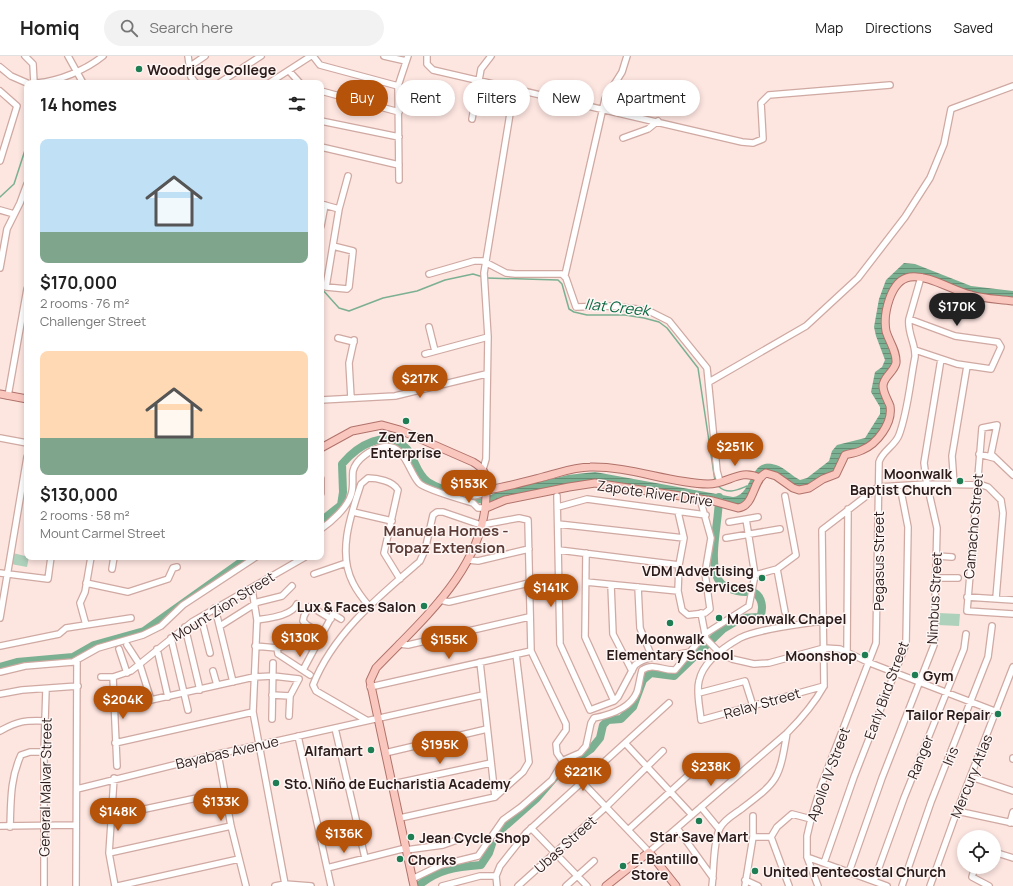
<!DOCTYPE html>
<meta charset="utf-8">
<style>
:root{--surface:#fff;--page:#f2f2f2;--text:#222;--muted:#767676;--line:#e0e0e0;--accent:#b45309}
body{margin:0;font-family:Manrope,sans-serif;background:var(--page);color:var(--text);height:100vh;display:flex;flex-direction:column;font-size:15px;white-space:nowrap}
*{box-sizing:border-box;margin:0}
p{font-size:13px;color:var(--muted)}
.icon{flex:none;width:22px;height:22px;fill:none;stroke:currentColor;stroke-width:2;stroke-linecap:round;stroke-linejoin:round}
.map{position:relative;flex:1;overflow:hidden}
.drawer{position:absolute;left:24px;top:24px;width:300px;height:480px;display:flex;flex-direction:column;background:var(--surface);border-radius:8px;box-shadow:0 2px 6px #0003}
.drawer>*{flex:none}
.top-card{position:absolute;left:336px;top:24px;width:380px;height:36px;display:flex;gap:8px}
.buttons{position:absolute;left:957px;top:774px;display:grid;gap:8px}
.buttons a{display:grid;place-items:center;width:44px;height:44px;border-radius:50%;background:var(--surface);box-shadow:0 2px 6px #0003;font-size:20px}
.price{position:absolute;translate:-50% -34px;padding:0 9px;border-radius:14px;background:var(--accent);color:#fff;font-size:13px;line-height:26px;filter:drop-shadow(0 1px 2px #0008)}
.price::after{content:'';position:absolute;left:50%;top:24px;width:12px;height:9px;margin-left:-6px;background:inherit;clip-path:polygon(0 0,100% 0,50% 100%)}
.price.on{background:#222;color:#fff}
ul{padding:0;list-style:none}
li{display:grid;align-content:center;gap:8px;height:212px;padding:0 16px}
li span{display:grid;place-items:center;height:124px;border-radius:8px;color:#555}
li>.icon{margin-inline-start:auto}
span .icon{width:72px;height:72px;fill:#fffc;stroke-width:1}
li b{font-size:17px}
h2{display:flex;justify-content:space-between;align-items:center;height:48px;padding:0 16px;font-size:17px}
.pill{padding:0 14px;border-radius:18px;background:var(--surface);box-shadow:0 2px 6px #0003;font-size:14px;line-height:36px}
.pill.on{background:var(--accent);color:#fff}
header{display:flex;align-items:center;gap:24px;box-sizing:border-box;height:56px;padding:0 20px;background:var(--surface);border-bottom:1px solid var(--line)}
header strong{font-size:19px}
nav{display:flex;gap:22px;margin-inline-start:auto;font-size:14px}
.search{width:280px;height:36px;background:var(--page);display:flex;align-items:center;gap:10px;box-sizing:border-box;padding:0 14px;border-radius:22px;color:var(--muted);font-size:15px}
.map>svg:first-child{display:block}
.grass{fill:#aed1bc}
.water{fill:url(#water-rules)}
.lines{fill:none;stroke-linecap:round;stroke-linejoin:round}
.stream{stroke:#7bb092;stroke-width:1.5}
.river{stroke:#7bb092;stroke-width:8}
.minor-casing{stroke:#cfa9a2;stroke-width:8}
.major-casing{stroke:#b0736a;stroke-width:9}
.minor{stroke:#fff;stroke-width:5.5}
.major{stroke:#fac7bf;stroke-width:7}
.poi-dot{fill:#1f7d53;stroke:#fef6f4;stroke-width:1.5}
.labels{text-anchor:middle;dominant-baseline:central;stroke-width:3;stroke-linejoin:round;paint-order:stroke}
.poi-label{font-size:14px;font-weight:bold;fill:#2b1c1a;stroke:#fef6f4;text-anchor:start}
.street-label{font-size:14px;fill:#2b1c1a;stroke:#fef6f4}
.water-label{font-size:15px;font-style:italic;fill:#086741;stroke:#fef6f4}
.neighbourhood-label{font-size:15px;font-weight:bold;fill:#5c3c37;stroke:#fef6f4}
</style>
<header>
<strong>Homiq</strong>
<div class="search"><svg class="icon" aria-label="search" viewBox="0 0 24 24"><circle cx="10" cy="10" r="6"/><path d="M15 15l6 6"/></svg>Search here</div>
<nav><a>Map</a><a>Directions</a><a>Saved</a></nav>
</header>
<div class="map">
<svg width="1013" height="830" viewBox="0 0 1013 830">
<defs>
<pattern id="water-rules" width="6" height="5" patternUnits="userSpaceOnUse"><rect width="6" height="5" fill="#7bb092"/><path d="M0 2.5h6" fill="none" stroke="#658e76"/></pattern>
</defs>
<rect width="100%" height="100%" fill="#fde5e0"/>
<path class="grass" d="M13,497L29,501L27,511L11,508Z
M938,557L960,558L959,570L938,569Z"/>
<path class="water" d="M904,207L915,208L971,230L1013,235V244L988,242L921,219L906,218L895,230L885,263L894,310L885,322L889,352L887,365L870,388L841,399L833,418C822,419 817,425 808,430C796,436 777,421 766,416L748,444L740,451L599,425L490,447L491,439L497,436L568,419L595,416L733,441C754,439 748,400 776,409C785,412 792,420 800,424L807,422L829,405L832,395L837,389L865,382L880,358V351L871,336L875,316L882,311L885,304L876,280L874,271L879,243L886,224Z"/>
<g class="lines">
<path class="stream" d="M0,141L14,128L27,88
M487,222L558,224L562,228L569,253L574,256L587,259H625L644,262L659,266L667,272L698,312L715,425
M321,232L339,252L349,255L383,242L417,235L445,224L473,218L483,221
M718,430C728,439 737,434 747,430"/>
<path class="river" d="M719,441C719,465 709,500 717,521C721,532 736,536 746,536
M321,465L341,449L343,436L342,408C357,390 387,371 407,393C415,403 417,419 428,426C439,433 480,447 492,443
M0,611L17,606L73,601L94,589L144,575L248,501
M418,830C438,813 456,811 481,809L489,797L495,779L537,742L562,713L591,693L600,682L603,669L608,664L621,663L633,651L643,624L651,617L674,620L723,573L741,562L760,561C764,552 762,540 753,536"/>
<defs>
<path id="minor" d="M25,0L33,8L34,27
M68,0L83,27
M188,0L191,21L196,27
M313,0L320,9L398,30
M384,0L406,5
M427,0V8L433,14L742,86L753,87L763,83L761,47L769,39L890,29
M0,11L11,20L27,27
M189,11L205,0
M289,15L300,27
M37,27C59,25 86,14 103,0
M219,27L261,0
M269,27L311,0
M0,35L17,50L0,105
M321,35L399,56
M472,63L481,13L491,0
M321,65L399,81
M623,82L648,73L658,65
M321,91L399,109
M399,124L398,30L408,0
M321,148L339,153L348,120
M0,154L14,158
M321,170L325,149
M333,190L353,195L349,231L347,233L326,231L339,153
M0,212L7,173L20,147L27,128
M429,218L474,205H483L506,217L515,218H562L566,222L576,251L610,250L637,253L651,256L669,265L707,312L717,415L720,426
M565,219L605,43L622,16L627,0
M909,263L955,280L998,286L1001,291L991,313L957,308L915,294
M429,271L435,295
M338,282L354,286
M425,298L488,281
M709,326L806,270L858,222L905,161L930,122L944,88L951,53L1013,30
M8,340L27,233
M351,342L349,307L354,284
M321,344L395,340L486,318
M0,382L27,387
M979,398L994,402
M483,413L486,403L488,281L484,217L514,33
M1013,419L991,398L997,369L982,372L967,555L1013,558
M321,423V437
M954,428L952,400L967,310
M449,430C463,436 474,446 487,434
M557,440L560,588L590,654L614,645L618,641L635,609C650,597 672,601 690,596
M558,451L587,443L706,459
M353,456L392,465
M678,456L684,482L679,509L678,535L682,554L688,559L705,557L710,553L705,517L711,482L700,443
M746,463L755,519
M729,466L758,461
M558,468L684,482
M321,473C331,466 347,452 351,439C354,431 352,423 353,415C356,403 371,393 383,391C405,387 408,415 419,427C424,433 463,444 473,447L478,452H486
M726,482L780,473
M559,494L679,509
M586,497L585,581L614,645
M937,500L952,501
M468,504L478,505L529,493
M420,505L425,494L433,459L437,456H443L481,469L519,462L528,464L531,595L566,668V674L556,688L557,697L563,706L649,796L787,677C802,662 814,648 824,630L822,474L878,431L927,428L982,429L988,431L1001,444L1003,457L996,542
M112,513L114,501
M777,513L785,556
M0,517L48,523L51,501
M314,518L346,507
M936,522H958
M586,526L678,535
M86,527L128,536L168,523L173,512L177,511
M611,529L613,578L632,615
M638,531L640,572L652,601
M252,533L257,564L253,656L285,828
M967,541L1013,544
M440,544L449,546L529,527
M369,550C363,543 357,535 353,527C337,497 351,458 361,428L368,422C377,422 393,425 398,434L384,497L400,523
M309,551L304,560L303,565L307,569L322,578
M215,552L233,626
M318,555L331,563
M701,557L706,583L720,597L732,603L754,608L769,607L824,592L840,593L870,607L997,656
M201,561L210,597
M0,562L27,401
M257,564C269,562 292,560 297,548
M823,565C803,568 757,573 740,582C724,591 703,606 699,625C696,636 700,652 701,664L824,630
M86,569L80,547L85,536L91,501
M220,570L258,546L282,540L292,530
M185,571L200,634
M171,582L188,654
M399,588L408,589L529,561
M127,589L140,609L151,644
M0,590L59,578L66,572L131,562
M255,590L277,592L300,586L314,593
M277,592L278,598L310,619
M119,593L127,617
M157,593L168,641
M847,596L848,453
M480,606L495,741
M303,614L333,558L341,563
M213,615L217,629
M0,616L25,610L73,606L98,592L143,579L161,570L183,549L256,501
M101,621H113L131,615L192,566L305,501
M113,621L117,710
M370,631L531,595
M699,637L745,625L753,650
M0,638L22,634L78,630
M115,652L254,621L273,620L299,623L290,640L272,639
M289,660L290,640
M272,663L273,607
M366,664L316,635L313,629C333,578 377,542 418,507
M335,672L365,802
M0,675C18,665 25,664 46,665
M298,680L331,830
M115,687L253,656
M625,687L692,759
M385,697L487,673
M218,698L231,770L246,830
M1013,702V703
M971,721L1013,735
M114,722L109,797L115,830
M393,728L491,707
M77,733L218,698L483,639
M495,741L523,716L529,706L516,598
M701,751L719,773
M957,755L1013,767
M112,760L225,736
M400,762L495,741
M1010,767L1013,756
M0,770L76,769
M10,771C11,745 10,723 21,699L30,696H44
M531,772L587,830
M677,772L713,822
M628,774L704,705
M753,781H771
M406,794L443,789L457,784
M994,796L1013,802
M109,797L231,770
M807,801L887,830
M824,807L854,721L906,588L908,471L900,430
M975,811L972,821L989,830
M327,812L406,792
M849,816L882,722L934,589L937,472L927,428L924,407L941,303
M412,823L441,809L478,800L503,764L521,751L552,724L564,704L580,697L586,690L591,667L594,662C610,659 630,653 637,636C639,630 640,621 642,614C654,606 662,615 675,614L705,578L749,550L755,519L777,513L796,499L785,440
M745,824L758,830
M874,825L904,742L964,593L966,578
M44,830V696L46,633
M76,830L77,604
M118,830L239,803
M275,830L285,828L311,830
M442,830L480,820H496
M497,830L496,820L500,810L526,777L669,647
M518,830L606,751L663,695
M566,830L594,805
M712,830C714,814 713,786 720,772C724,764 733,759 740,754C778,725 779,725 787,677
M745,830L753,781V760
M789,830L771,781L777,771L792,758L811,763
M818,830L807,801V780L811,763L821,730L876,587L879,406C882,395 895,390 899,379C908,355 910,326 915,301C916,288 907,277 909,263L921,221
M902,830L931,746L988,601L992,570
M930,830L957,755L1013,611"/>
<path id="major" d="M0,338L27,343
M321,392L352,375L382,369L400,374L473,406C488,414 487,424 486,440C484,512 422,564 376,612L370,625L414,830
M487,434C506,431 524,426 543,421C559,417 574,411 590,411C630,410 668,427 708,428C729,428 739,412 760,422
M486,452L505,444L569,431L595,427L713,445L738,452C755,450 752,424 766,417L776,420L793,432L799,434L809,432L823,423L836,418L845,399C851,397 857,397 862,394C877,388 893,367 890,350C888,344 883,337 883,330C883,321 894,316 896,307C897,295 889,286 886,275C883,259 890,224 910,221C928,218 953,235 971,239C984,243 999,243 1013,245
M606,830L649,796L676,830"/>
</defs>
<use href="#minor" class="minor-casing"/>
<use href="#major" class="major-casing"/>
<use href="#minor" class="minor"/>
<use href="#major" class="major"/>
</g>
<g class="poi-dot">
<circle cx="139" cy="13" r="4"/>
<circle cx="406" cy="365" r="4"/>
<circle cx="960" cy="425" r="4"/>
<circle cx="762" cy="522" r="4"/>
<circle cx="424" cy="550" r="4"/>
<circle cx="719" cy="562" r="4"/>
<circle cx="670" cy="567" r="4"/>
<circle cx="865" cy="599" r="4"/>
<circle cx="915" cy="619" r="4"/>
<circle cx="998" cy="658" r="4"/>
<circle cx="371" cy="694" r="4"/>
<circle cx="276" cy="727" r="4"/>
<circle cx="699" cy="765" r="4"/>
<circle cx="411" cy="781" r="4"/>
<circle cx="400" cy="803" r="4"/>
<circle cx="623" cy="810" r="4"/>
<circle cx="755" cy="815" r="4"/>
</g>
<g class="labels">
<g class="poi-label">
<text x="147" y="13">Woodridge College</text>
<text x="406" y="380" text-anchor="middle">Zen Zen<tspan x="406" dy="16">Enterprise</tspan></text>
<text x="952" y="417" text-anchor="end">Moonwalk<tspan x="952" dy="16">Baptist Church</tspan></text>
<text x="754" y="514" text-anchor="end">VDM Advertising<tspan x="754" dy="16">Services</tspan></text>
<text x="416" y="550" text-anchor="end">Lux &amp; Faces Salon</text>
<text x="727" y="562">Moonwalk Chapel</text>
<text x="670" y="582" text-anchor="middle">Moonwalk<tspan x="670" dy="16">Elementary School</tspan></text>
<text x="857" y="599" text-anchor="end">Moonshop</text>
<text x="923" y="619">Gym</text>
<text x="990" y="658" text-anchor="end">Tailor Repair</text>
<text x="363" y="694" text-anchor="end">Alfamart</text>
<text x="284" y="727">Sto. Niño de Eucharistia Academy</text>
<text x="699" y="780" text-anchor="middle">Star Save Mart</text>
<text x="419" y="781">Jean Cycle Shop</text>
<text x="631" y="802">E. Bantillo<tspan x="631" dy="16">Store</tspan></text>
<text x="408" y="803">Chorks</text>
<text x="763" y="815">United Pentecostal Church</text>
</g>
<g class="street-label">
<text transform="translate(655 437) rotate(8)">Zapote River Drive</text>
<text transform="translate(973 470) rotate(-85)">Camacho Street</text>
<text transform="translate(878 505) rotate(-90)">Pegasus Street</text>
<text transform="translate(934 542) rotate(-87)">Nimbus Street</text>
<text transform="translate(223 550) rotate(-32)">Mount Zion Street</text>
<text transform="translate(886 634) rotate(-70)">Early Bird Street</text>
<text transform="translate(762 647) rotate(-16)">Relay Street</text>
<text transform="translate(227 696) rotate(-13)">Bayabas Avenue</text>
<text transform="translate(950 700) rotate(-68)">Iris</text>
<text transform="translate(920 701) rotate(-68)">Ranger</text>
<text transform="translate(828 718) rotate(-70)">Apollo IV Street</text>
<text transform="translate(971 720) rotate(-68)">Mercury Atlas</text>
<text transform="translate(45 731) rotate(-89)">General Malvar Street</text>
<text transform="translate(565 788) rotate(-42)">Ubas Street</text>
</g>
<g class="water-label">
<text transform="translate(617 251) rotate(6)">Ilat Creek</text>
</g>
<g class="neighbourhood-label">
<text x="446" y="474">Manuela Homes -<tspan x="446" dy="17">Topaz Extension</tspan></text>
</g>
</g>
</svg>
<div class="buttons">
<a><svg class="icon" aria-label="locate" viewBox="0 0 24 24"><circle cx="12" cy="12" r="6"/><path d="M12 2v4M12 18v4M2 12h4M18 12h4"/></svg></a>
</div>
<b class="price on" style="left:957px;top:271px">$170K</b>
<b class="price" style="left:420px;top:343px">$217K</b>
<b class="price" style="left:735px;top:411px">$251K</b>
<b class="price" style="left:469px;top:448px">$153K</b>
<b class="price" style="left:551px;top:552px">$141K</b>
<b class="price" style="left:300px;top:602px">$130K</b>
<b class="price" style="left:449px;top:604px">$155K</b>
<b class="price" style="left:123px;top:664px">$204K</b>
<b class="price" style="left:440px;top:709px">$195K</b>
<b class="price" style="left:711px;top:731px">$238K</b>
<b class="price" style="left:583px;top:736px">$221K</b>
<b class="price" style="left:221px;top:766px">$133K</b>
<b class="price" style="left:118px;top:776px">$148K</b>
<b class="price" style="left:344px;top:798px">$136K</b>
<div class="top-card">
<a class="pill on">Buy</a>
<a class="pill">Rent</a>
<a class="pill">Filters</a>
<a class="pill">New</a>
<a class="pill">Apartment</a>
</div>
<section class="drawer">
<h2>14 homes<svg class="icon" aria-label="filters" viewBox="0 0 24 24"><path d="M4 7h16M4 17h16"/><circle cx="9" cy="7" r="2"/><circle cx="15" cy="17" r="2"/></svg></h2>
<ul>
<li><span style="background:linear-gradient(#bfe0f5 75%,#7fa58c 0)"><svg class="icon" aria-label="home" viewBox="0 0 24 24"><path d="M3 11l9-7 9 7M6 9v11h12V9"/></svg></span><div><b>$170,000</b><p>2 rooms · 76 m²</p><p>Challenger Street</p></div></li>
<li><span style="background:linear-gradient(#ffd9b3 70%,#7fa58c 0)"><svg class="icon" aria-label="home" viewBox="0 0 24 24"><path d="M3 11l9-7 9 7M6 9v11h12V9"/></svg></span><div><b>$130,000</b><p>2 rooms · 58 m²</p><p>Mount Carmel Street</p></div></li>
</ul>
</section>
</div>
